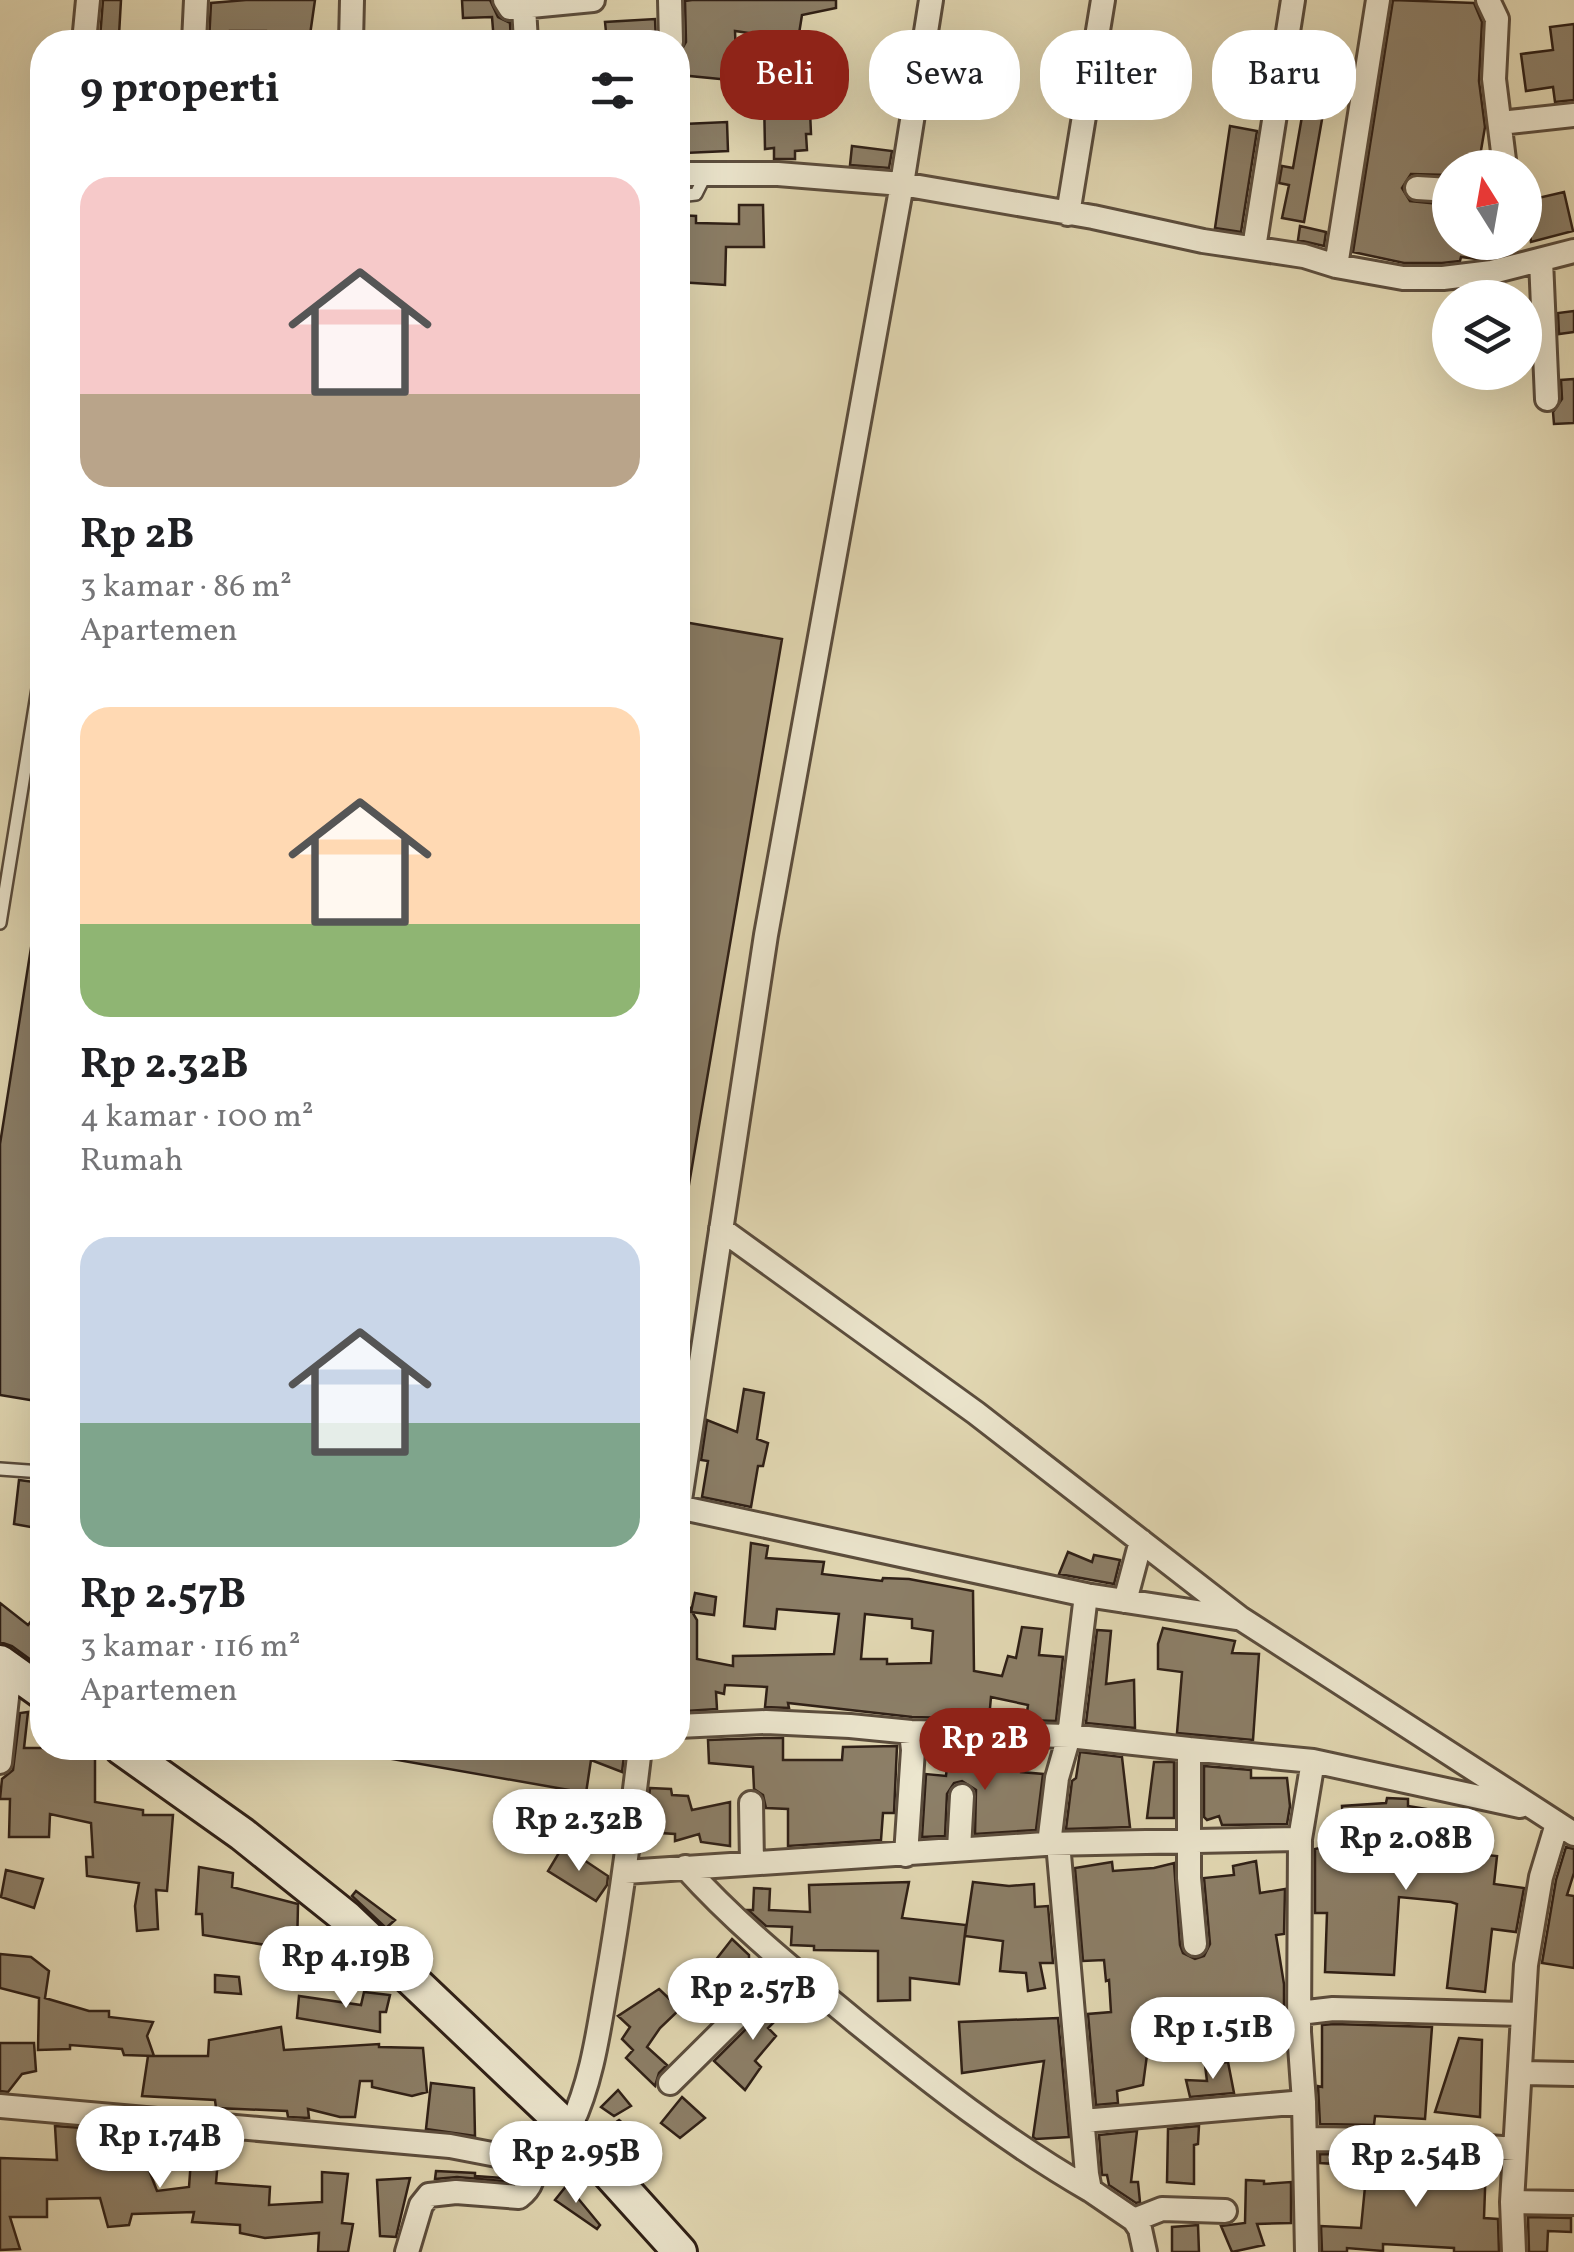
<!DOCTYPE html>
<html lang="id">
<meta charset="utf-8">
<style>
:root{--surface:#fff;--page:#f2f2f2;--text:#202124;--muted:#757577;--accent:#8f2418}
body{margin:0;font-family:Vollkorn,serif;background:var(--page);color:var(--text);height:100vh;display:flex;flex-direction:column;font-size:38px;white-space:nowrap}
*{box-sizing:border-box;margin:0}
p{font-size:32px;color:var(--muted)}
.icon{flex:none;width:55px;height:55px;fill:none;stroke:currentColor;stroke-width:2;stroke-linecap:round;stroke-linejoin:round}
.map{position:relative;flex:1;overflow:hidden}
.side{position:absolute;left:30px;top:30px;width:660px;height:1730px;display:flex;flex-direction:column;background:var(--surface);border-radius:40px;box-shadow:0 10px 40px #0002}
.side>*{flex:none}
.hud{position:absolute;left:720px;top:30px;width:702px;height:90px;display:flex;gap:20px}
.needle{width:65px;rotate:349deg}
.tools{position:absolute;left:1432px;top:150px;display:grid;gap:20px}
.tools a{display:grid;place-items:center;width:110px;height:110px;border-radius:50%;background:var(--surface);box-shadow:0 10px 40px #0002;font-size:50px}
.price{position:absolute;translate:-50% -85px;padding:0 22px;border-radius:35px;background:#fff;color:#222;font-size:32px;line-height:65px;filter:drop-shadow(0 2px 5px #0008)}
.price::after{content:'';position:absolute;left:50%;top:60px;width:30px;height:22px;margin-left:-15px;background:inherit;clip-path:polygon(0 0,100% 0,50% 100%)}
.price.current{background:var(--accent);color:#fff}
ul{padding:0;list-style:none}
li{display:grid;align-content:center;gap:20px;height:530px;padding:0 50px}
li span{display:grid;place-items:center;height:310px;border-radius:30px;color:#555}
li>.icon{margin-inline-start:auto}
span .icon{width:180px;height:180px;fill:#fffc;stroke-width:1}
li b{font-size:42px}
h2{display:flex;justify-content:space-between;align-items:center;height:120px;padding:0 50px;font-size:42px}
.pill{padding:0 35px;border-radius:40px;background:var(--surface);box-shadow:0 10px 40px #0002;font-size:35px;line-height:90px}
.pill.current{background:var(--accent);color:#fff}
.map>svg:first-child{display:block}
.building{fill:#8c7f68;stroke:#2e1f16;stroke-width:2.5;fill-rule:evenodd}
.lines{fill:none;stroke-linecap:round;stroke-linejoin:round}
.service-casing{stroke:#5b4d3d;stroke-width:16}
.minor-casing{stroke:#5b4d3d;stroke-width:28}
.secondary-casing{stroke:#2e1f16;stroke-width:38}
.service{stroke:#ece6ce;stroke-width:11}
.minor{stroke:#ece6ce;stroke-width:22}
.secondary{stroke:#ece6ce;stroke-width:32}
</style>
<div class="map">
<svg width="1574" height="2252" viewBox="0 0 1574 2252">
<rect width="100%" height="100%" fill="#e2d8b3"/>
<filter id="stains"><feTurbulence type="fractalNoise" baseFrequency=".002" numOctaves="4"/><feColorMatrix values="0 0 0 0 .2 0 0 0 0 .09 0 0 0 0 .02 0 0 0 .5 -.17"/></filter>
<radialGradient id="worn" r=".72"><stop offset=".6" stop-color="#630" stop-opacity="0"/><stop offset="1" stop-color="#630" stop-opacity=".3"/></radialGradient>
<path class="building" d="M103,0H121L119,35L100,38Z
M246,0H315L309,42H267L266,31H230V42H209L211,3Z
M462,0H490L498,17L510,23L511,42H494L492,17L463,18Z
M692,0H836V8L802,15L798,40L735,31L737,79H720L680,75L679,54L686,42L685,1Z
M1393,0L1474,3L1482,22L1479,81L1485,127L1478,168H1450V175L1411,174L1402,188L1410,201L1450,205V242H1506L1503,254L1477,259L1461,257L1460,261L1442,263H1404L1353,252Z
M655,19L656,42H607L605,22Z
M1574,24V100L1555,102L1553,87L1526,91L1521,54L1553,50L1550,27Z
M1305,56L1330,57L1329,79L1304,77Z
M800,96V111H810L811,134H806L807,150L795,151V159H774V148L765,149L764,97Z
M1304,105L1324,108L1304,222L1282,218L1289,185L1279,183L1282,166L1293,168Z
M727,122L728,151L685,153L684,124Z
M1230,126L1257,131L1241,232L1215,228Z
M852,146L892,151L889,168L850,165Z
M1564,192L1573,231L1531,242L1525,201Z
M739,205H763L764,247H726L725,285L678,282V215L696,216V223L739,224Z
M1300,226L1326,232L1324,246L1298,240Z
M1574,311V332L1559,334L1558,313Z
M1574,379V423L1554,424L1553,412L1562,399L1561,380Z
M678,621L782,639L686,1202L678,1201Z
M33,935L42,936V1402L0,1395V1144Z
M744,1389L764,1393L757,1439L768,1443L763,1466H758L751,1507L702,1497L708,1461L701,1460L707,1420L737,1432Z
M19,1480L42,1483V1529L14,1524Z
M751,1543L768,1546L766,1558L824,1562L822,1574L882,1581L883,1578L909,1579L973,1591L974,1671L1002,1676L1008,1656L1016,1658L1022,1627L1042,1629L1039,1655L1063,1657L1056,1721L1026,1720L1028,1705L991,1697L989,1719L912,1717L788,1703L789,1708L765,1707L767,1687L725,1685L724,1694L716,1692L717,1709L686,1711L680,1686L678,1685V1588L697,1620V1659L733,1666V1656L834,1654L839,1614L777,1609L775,1629L744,1626ZM865,1614L912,1619V1628L933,1631L931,1663L887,1664V1659H861Z
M1068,1552L1092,1562L1094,1555L1120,1560L1114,1584L1059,1574Z
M695,1593L716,1597L714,1615L691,1612Z
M0,1603L28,1625L42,1608V1668L12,1646L0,1642Z
M1163,1628L1235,1641L1232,1653L1259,1654L1253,1740L1177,1733L1182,1672L1158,1669V1644Z
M1097,1630L1111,1631L1106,1684L1134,1680L1135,1728L1086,1723Z
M28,1712L24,1748H85L95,1755V1802L143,1810V1815H173L167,1891L156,1890L158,1929L137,1931L135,1906L139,1883L87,1876L86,1857H93L91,1823L50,1814L49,1837H9L10,1799H0L2,1779L13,1770L20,1713Z
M763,1738H783V1760H842L843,1747L897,1746L894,1813H883L881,1840L788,1846V1809L766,1808L763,1795L754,1789L753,1767L709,1763L708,1740Z
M376,1748H625L622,1772L591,1760L586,1793L375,1756Z
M949,1748L986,1749L985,1756L1021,1759V1772L1043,1774L1036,1830L975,1834L976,1790L962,1781L954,1783L947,1794L945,1836L922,1837L926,1774L946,1776Z
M1080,1752L1122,1757L1130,1827L1066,1829L1072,1781L1076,1778Z
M1154,1762H1174V1818H1147Z
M1204,1766L1251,1770V1778H1287L1290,1806L1287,1824L1222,1825L1219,1816L1207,1820L1204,1817Z
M650,1788L671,1789L672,1795L688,1796L692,1810L730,1802V1846L701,1842L699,1834L675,1841V1834L645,1832Z
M1387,1798L1408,1799V1806L1457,1814L1453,1837L1406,1830L1403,1864L1454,1869L1456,1852L1497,1856L1494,1884L1524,1888L1516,1932L1492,1929L1485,1992L1447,1988L1457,1904L1451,1902L1399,1897L1394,1975L1325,1972L1327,1913H1315V1849L1349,1842L1348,1835H1344L1342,1806L1386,1803Z
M563,1846L608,1876L607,1885L596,1901L548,1871Z
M1566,1847L1574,1849V1873L1567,1895L1574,1896V1968L1542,1963L1556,1880Z
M1256,1861L1260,1893L1285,1889L1284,1934L1276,1935L1284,1984V2017L1212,2019L1204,2022L1198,2032L1170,2041L1171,2027L1151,2025L1143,2085L1117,2091L1118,2103L1096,2105L1088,2014L1111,2012L1109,1980L1106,1981L1104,1960L1083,1961L1075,1868L1112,1862L1113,1871L1154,1868L1174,1863L1180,1945L1183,1953L1195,1959L1204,1956L1210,1944L1204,1878L1234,1875L1233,1866Z
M199,1867L233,1873L232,1887L298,1904L297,1950L203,1935L202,1914H196Z
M6,1870L43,1879L34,1908L1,1897Z
M909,1882L902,1918L966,1925L959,1984L910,1978V2000L878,2001V1951L814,1950V1946L791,1945L792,1927L766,1926L748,1910H753L754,1888L770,1889L769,1910L810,1912L809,1885Z
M973,1882L1009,1886L1034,1884L1035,1907L1048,1906L1053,1963H1040L1045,1988L1028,1991L1026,1973L1000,1971L1003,1941L965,1936Z
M356,1891L395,1920L386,1928L352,1896Z
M732,1939L749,1955V1960L722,2010L697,1984Z
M0,1954L31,1957L49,1971L45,1998L89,2011H109V2017L153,2022L147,2036L154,2056L124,2055L122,2049L70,2045V2049L38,2050L39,1998L0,1988Z
M215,1975L239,1977L241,1994L215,1992Z
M659,1989L680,2009L660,2028L647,2047L667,2065L659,2073L655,2086L626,2058L633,2050L622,2039L630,2027L618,2016Z
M785,1990L796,2000L768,2028L776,2036L755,2061L761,2067L745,2090L714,2061Z
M364,1992L390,1995L386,2012H380V2032L297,2018L299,1996L361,2005Z
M1058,2018L1069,2137L1036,2139L1033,2137L1044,2061L962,2073L959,2022Z
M1334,2024L1432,2027L1425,2119L1375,2116L1374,2125L1320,2124L1318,2086L1322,2087V2025Z
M281,2027L284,2050L379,2044V2047L423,2048L427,2092L412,2096L372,2087V2081H360L355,2117H340L308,2109L309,2118L288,2117L287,2111L216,2108L215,2100L142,2096L148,2056H208L209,2040Z
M1459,2038L1482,2040L1480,2117L1435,2112Z
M0,2043H34L36,2071L22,2074L8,2092L0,2091Z
M1228,2062L1234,2093L1190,2097L1186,2080L1207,2081L1205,2065Z
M431,2083L474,2088L475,2136L426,2129Z
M618,2090L631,2106L614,2116L601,2107Z
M682,2097L705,2118L680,2138L661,2123Z
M619,2120L640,2139L631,2155L605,2130Z
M55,2126L83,2128L84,2134L111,2137L152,2136L147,2165L157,2191L189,2187L192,2146L219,2147L216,2183L270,2187L269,2205L322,2202V2172L348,2174L342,2223L353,2224L348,2252H318L319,2233L265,2238L240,2233V2225L192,2222L194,2212L132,2214L129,2225L108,2227L100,2198L47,2199V2217H10L20,2249L0,2250V2158L57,2160Z
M1199,2126L1198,2144L1194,2145V2184L1167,2182L1168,2129Z
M1137,2131L1131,2182H1138L1140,2202L1136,2203L1109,2185L1107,2175H1102L1099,2135Z
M1320,2154L1372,2155L1371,2163L1413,2166L1412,2179L1461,2182L1462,2160L1486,2162L1484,2218L1498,2219L1499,2252H1454V2248L1383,2244V2251L1347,2248V2252H1322L1321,2226L1361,2228L1367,2166L1320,2163Z
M436,2171L475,2173V2176L516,2179L514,2182L457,2177L435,2179Z
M410,2178L396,2237L380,2236L377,2180Z
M1246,2180L1264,2181V2184L1291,2182V2223L1257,2224L1264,2245L1232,2252L1221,2226L1245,2223Z
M567,2185L600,2225L597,2229L555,2200Z
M1528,2217L1571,2218V2232L1548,2231L1547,2252H1529Z
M1198,2225L1199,2252H1172V2227Z"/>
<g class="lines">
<defs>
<path id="service" d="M678,196L696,194L706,174
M0,923L42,664
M0,1469L42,1472"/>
<path id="minor" d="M505,0L510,8L593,0
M670,0L671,42
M1488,0L1497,19L1494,79L1505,168
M524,7L526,42
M84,42L88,0
M194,42L196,0
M351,42L352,0
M1500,123L1574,115
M678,174H778L902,184L1093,217L1203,241L1304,256L1336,266L1403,278H1443L1492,272L1574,251
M1417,188L1450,190
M1068,214L1103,0
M1254,248L1293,0
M1541,260L1547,399
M1336,266L1378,0
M721,1229L976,1413L1240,1618L1574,1834
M678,1507L1086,1595L1236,1618
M678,1513L766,935L902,184L931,0
M1125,1601L1141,1541
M678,1726L766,1722L850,1726L911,1732L1069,1736L1189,1749V1878L1195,1944
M1189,1749L1313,1761L1520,1806
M0,1762L10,1670
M751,1803L752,1863
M1300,1839L1313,1761
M1058,1843L1087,2174L1090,2190L1134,2220L1140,2229L1145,2252
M1049,1844L1057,1778L1069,1736L1086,1595
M959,1849L962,1796
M906,1855L913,1750L911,1732
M685,1867C736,1924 796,1972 855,2021C930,2082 1005,2141 1090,2190
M625,1872L1045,1844L1300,1839L1299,2032L1304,2102L1307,2252
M1299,2013L1333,2009L1522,2014
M1213,2034L1299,2032
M1522,2073L1574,2074
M670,2083L788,1966
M0,2106L450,2146L533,2162C549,2152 562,2143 571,2125C593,2079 599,2026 608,1976C621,1900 631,1824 640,1748
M1083,2121L1304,2102
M1305,2139L1395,2140L1515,2149
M1512,2202L1574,2203
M1134,2220L1162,2209L1225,2211
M407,2252L421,2205L429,2195L456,2192L519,2197C532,2187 534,2177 533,2162
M1514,2252L1512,2202L1526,1965L1541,1877L1557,1824"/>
<path id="secondary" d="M0,1662L42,1692
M121,1748L242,1834L347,1918L569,2129L680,2252"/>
</defs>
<use href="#service" class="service-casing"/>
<use href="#minor" class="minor-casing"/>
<use href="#secondary" class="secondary-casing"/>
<use href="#service" class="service"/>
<use href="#minor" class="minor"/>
<use href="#secondary" class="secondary"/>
</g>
<rect width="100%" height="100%" filter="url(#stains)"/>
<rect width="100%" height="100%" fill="url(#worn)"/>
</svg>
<div class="tools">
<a><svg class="needle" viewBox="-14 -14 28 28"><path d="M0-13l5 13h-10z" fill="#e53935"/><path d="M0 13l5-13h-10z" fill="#757577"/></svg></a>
<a><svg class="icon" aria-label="layers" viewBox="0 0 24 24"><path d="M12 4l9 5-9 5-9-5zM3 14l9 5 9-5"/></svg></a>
</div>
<b class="price current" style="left:985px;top:1793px">Rp 2B</b>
<b class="price" style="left:579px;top:1874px">Rp 2.32B</b>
<b class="price" style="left:1406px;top:1893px">Rp 2.08B</b>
<b class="price" style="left:346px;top:2011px">Rp 4.19B</b>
<b class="price" style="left:753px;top:2043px">Rp 2.57B</b>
<b class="price" style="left:1213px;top:2082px">Rp 1.51B</b>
<b class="price" style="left:160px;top:2191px">Rp 1.74B</b>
<b class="price" style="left:576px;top:2206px">Rp 2.95B</b>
<b class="price" style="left:1416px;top:2210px">Rp 2.54B</b>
<div class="hud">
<a class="pill current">Beli</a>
<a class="pill">Sewa</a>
<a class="pill">Filter</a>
<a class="pill">Baru</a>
</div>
<section class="side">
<h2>9 properti<svg class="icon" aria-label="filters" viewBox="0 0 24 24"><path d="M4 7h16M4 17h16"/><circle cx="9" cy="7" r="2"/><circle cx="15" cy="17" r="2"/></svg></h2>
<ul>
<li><span style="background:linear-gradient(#f6c9c9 70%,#b9a48a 0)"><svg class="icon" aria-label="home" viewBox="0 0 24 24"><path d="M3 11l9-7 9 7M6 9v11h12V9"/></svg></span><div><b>Rp 2B</b><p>3 kamar · 86 m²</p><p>Apartemen</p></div></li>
<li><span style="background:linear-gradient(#ffd9b3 70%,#8fb573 0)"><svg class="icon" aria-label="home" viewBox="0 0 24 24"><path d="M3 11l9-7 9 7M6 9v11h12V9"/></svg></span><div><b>Rp 2.32B</b><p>4 kamar · 100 m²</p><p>Rumah</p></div></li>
<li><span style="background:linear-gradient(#c9d6e8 60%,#7fa58c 0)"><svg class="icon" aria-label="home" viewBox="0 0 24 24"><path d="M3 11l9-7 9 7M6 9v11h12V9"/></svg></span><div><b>Rp 2.57B</b><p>3 kamar · 116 m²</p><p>Apartemen</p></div></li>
</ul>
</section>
</div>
